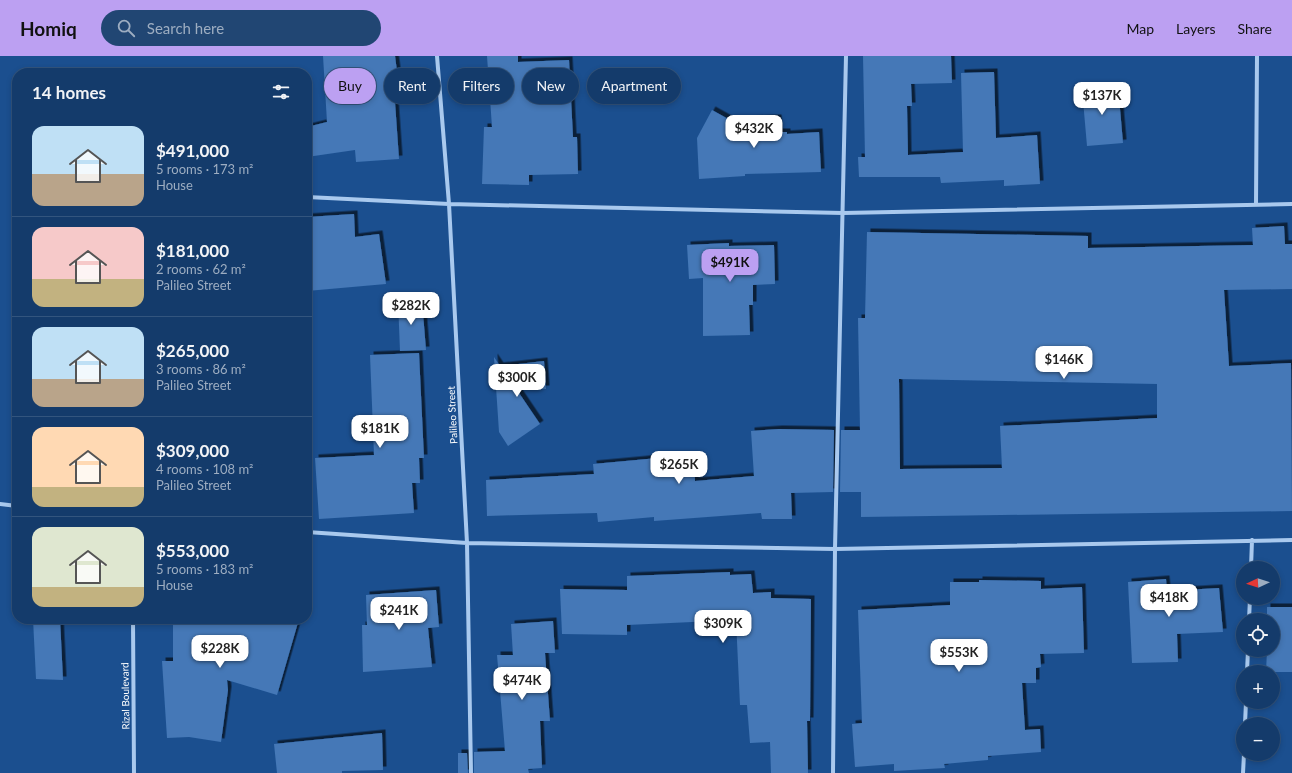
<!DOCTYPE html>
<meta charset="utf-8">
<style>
:root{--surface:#143b6b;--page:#214673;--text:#f1f3f6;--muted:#9dadc1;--line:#33557e;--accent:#bca0f2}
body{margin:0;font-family:Lato,sans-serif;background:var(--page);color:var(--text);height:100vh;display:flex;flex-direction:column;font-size:15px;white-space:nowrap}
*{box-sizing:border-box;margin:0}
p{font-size:13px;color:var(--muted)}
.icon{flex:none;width:22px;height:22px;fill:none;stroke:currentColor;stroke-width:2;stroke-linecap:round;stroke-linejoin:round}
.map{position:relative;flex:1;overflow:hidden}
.drawer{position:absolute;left:12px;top:12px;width:300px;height:556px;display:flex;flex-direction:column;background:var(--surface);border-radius:16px;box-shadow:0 2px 6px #0003,0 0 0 1px var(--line)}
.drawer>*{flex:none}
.top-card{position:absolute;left:324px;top:12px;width:380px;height:36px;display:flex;gap:8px}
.needle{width:26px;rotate:266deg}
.controls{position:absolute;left:1236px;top:505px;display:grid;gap:8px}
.controls a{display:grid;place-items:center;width:44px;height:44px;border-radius:50%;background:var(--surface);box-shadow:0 2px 6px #0003,0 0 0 1px var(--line);font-size:20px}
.price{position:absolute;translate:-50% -34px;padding:0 9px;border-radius:8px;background:#fff;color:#222;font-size:13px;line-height:26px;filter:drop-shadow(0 1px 2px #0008)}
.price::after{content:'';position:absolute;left:50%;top:24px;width:12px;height:9px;margin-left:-6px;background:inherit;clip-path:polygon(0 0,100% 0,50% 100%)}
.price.selected{background:var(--accent);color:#111}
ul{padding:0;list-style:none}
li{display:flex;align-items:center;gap:12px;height:100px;padding:0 20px}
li+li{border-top:1px solid var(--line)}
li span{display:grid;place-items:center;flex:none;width:112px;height:80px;border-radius:12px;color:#555}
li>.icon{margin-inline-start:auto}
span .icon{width:48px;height:48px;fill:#fffc;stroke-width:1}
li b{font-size:17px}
h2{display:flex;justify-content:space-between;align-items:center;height:48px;padding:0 20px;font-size:17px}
.tag{padding:0 14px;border-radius:18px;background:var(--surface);box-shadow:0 2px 6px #0003,0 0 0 1px var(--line);font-size:14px;line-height:36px}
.tag.selected{background:var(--accent);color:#111}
header{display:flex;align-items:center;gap:24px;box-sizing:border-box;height:56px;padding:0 20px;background:var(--accent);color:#111}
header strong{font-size:19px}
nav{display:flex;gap:22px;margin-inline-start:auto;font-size:14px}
.search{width:280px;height:36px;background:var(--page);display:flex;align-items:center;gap:10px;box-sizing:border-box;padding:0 14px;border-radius:22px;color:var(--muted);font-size:15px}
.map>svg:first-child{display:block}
.building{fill:#4478b7;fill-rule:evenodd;filter:url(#shadow)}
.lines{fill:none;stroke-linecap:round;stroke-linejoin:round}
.minor{stroke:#a9c9ee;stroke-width:4}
.labels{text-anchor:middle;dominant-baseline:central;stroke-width:3;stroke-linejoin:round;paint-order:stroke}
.street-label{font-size:10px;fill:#fff;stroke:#1b4f8f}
</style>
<header>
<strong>Homiq</strong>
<div class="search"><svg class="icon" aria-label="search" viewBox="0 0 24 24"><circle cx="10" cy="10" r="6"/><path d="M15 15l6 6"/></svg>Search here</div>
<nav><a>Map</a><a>Layers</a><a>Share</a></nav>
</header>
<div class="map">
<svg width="1292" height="717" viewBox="0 0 1292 717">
<defs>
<filter id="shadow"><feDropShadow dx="3.5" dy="-3.5" stdDeviation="0" flood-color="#0009"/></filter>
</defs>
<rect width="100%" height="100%" fill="#1b4f8f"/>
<path class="building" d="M323,0H395L401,45L395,46L399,103L356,106L355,94L307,101V71L327,66Z
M487,0H518V6L569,4L573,81H577L578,118L529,119V129L482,128L484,71H492Z
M863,0H951L952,27L911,28L912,50H907L908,99L963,96L961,17L994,16L996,82L1037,79L1040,128L1004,130V124L941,127L940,121H859L858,101H865Z
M1118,30L1123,87L1087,90L1082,33Z
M712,54L730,64L778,62L779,76H787V78L819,76L821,116L745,118V120L699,123L697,82Z
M354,158L355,181L379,178L386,228L307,235V161Z
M1284,170L1285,188H1292V233L1224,234L1229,310L1291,307L1292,455L861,461V436H840L841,374H860L858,262H865L867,176L1088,180V192L1253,189L1252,172ZM899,323L1157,328V362L1000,370L1002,412L900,413Z
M729,187V190L774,189L775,228L753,229V249H749L750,279L703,280V222L689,223L687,189Z
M398,245H422L426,294L400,295Z
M419,297L424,402H419L420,427H412L414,457L319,463L315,402L374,399L370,299Z
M494,301L500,310L544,305L546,333L517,334L540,368L508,390L499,376Z
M779,373L834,374L833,436L791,437L792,463H762L761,457L654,465V461L598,466L597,457L487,460L486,424L594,418L593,408L658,402H694L695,425L754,420L751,375Z
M730,516V519L751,518L753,537L771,536V542L811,543L810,665H807L808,717H771L770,686L750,687L747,649H740L736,564L627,569V579L562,578L560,533L627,534V520Z
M1166,523L1167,535L1219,532L1223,576L1177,578L1178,606L1132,607L1128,526Z
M979,524L1041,525V533L1082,531L1084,597L1040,598L1041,611L1036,612V627H1022L1025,674L1040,673L1041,696L988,700V704L944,708L945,712L894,715V708L855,711L852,668L862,667L858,554L950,549V526H979Z
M436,534L439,571L428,572L432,611L363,616L362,569H367L366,539Z
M1267,551H1292V616H1266L1267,594H1273V564H1267Z
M33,563H60L63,624L36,623Z
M173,563H299L277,639L227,624L228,634L221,686L189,681L167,682L162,605H173Z
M553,565L555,597H545L550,665H540L542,712L528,713L529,717H474V696L505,695L497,599H513L511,568Z
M382,677L383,714L342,715V717H277L274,688Z
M458,697H467L468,717H458Z"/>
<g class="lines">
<path class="minor" d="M437,0L449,148L467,487L471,717
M307,141L449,148L843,157L1292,148
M1256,148L1257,0
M0,448L17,450
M307,476L467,487L835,493L1292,484
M1251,512L1252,484
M133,563L134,717
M1249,564L1250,542
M1247,616L1248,594
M1245,668L1246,646
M833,717L835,493L846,0
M1243,717L1244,698"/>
</g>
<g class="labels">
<g class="street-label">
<text transform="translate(452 359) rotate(-93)">Palileo Street</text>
<text transform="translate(125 640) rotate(-91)">Rizal Boulevard</text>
</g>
</g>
</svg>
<div class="controls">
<a><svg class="needle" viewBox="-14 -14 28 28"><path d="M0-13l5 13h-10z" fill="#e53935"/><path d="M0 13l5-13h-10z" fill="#9dadc1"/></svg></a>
<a><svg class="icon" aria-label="locate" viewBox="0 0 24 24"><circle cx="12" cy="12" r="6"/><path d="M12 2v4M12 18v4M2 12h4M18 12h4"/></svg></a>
<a>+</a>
<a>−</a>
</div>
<b class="price" style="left:1102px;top:60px">$137K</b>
<b class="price" style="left:754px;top:93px">$432K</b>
<b class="price selected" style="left:730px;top:227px">$491K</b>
<b class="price" style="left:411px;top:270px">$282K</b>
<b class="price" style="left:1064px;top:324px">$146K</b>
<b class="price" style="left:517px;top:342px">$300K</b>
<b class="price" style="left:380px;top:393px">$181K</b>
<b class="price" style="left:679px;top:429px">$265K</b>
<b class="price" style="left:1169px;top:562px">$418K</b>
<b class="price" style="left:399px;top:575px">$241K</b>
<b class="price" style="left:723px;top:588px">$309K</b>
<b class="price" style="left:220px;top:613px">$228K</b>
<b class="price" style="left:959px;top:617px">$553K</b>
<b class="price" style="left:522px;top:645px">$474K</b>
<div class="top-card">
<a class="tag selected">Buy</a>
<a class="tag">Rent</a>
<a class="tag">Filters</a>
<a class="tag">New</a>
<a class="tag">Apartment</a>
</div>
<section class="drawer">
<h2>14 homes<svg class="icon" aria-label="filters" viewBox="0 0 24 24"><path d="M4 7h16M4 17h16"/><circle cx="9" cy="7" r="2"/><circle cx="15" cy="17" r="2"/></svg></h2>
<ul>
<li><span style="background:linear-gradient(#bfe0f5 60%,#b9a48a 0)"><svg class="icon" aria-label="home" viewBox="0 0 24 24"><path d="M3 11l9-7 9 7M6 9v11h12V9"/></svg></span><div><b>$491,000</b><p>5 rooms · 173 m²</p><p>House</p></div></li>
<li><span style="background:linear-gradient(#f6c9c9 65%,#c2b280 0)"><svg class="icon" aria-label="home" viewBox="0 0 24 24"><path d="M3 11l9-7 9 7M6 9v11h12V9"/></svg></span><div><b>$181,000</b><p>2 rooms · 62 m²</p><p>Palileo Street</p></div></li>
<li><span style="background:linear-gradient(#bfe0f5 65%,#b9a48a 0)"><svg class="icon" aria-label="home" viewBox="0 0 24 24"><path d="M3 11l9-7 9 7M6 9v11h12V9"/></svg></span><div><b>$265,000</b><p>3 rooms · 86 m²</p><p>Palileo Street</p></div></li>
<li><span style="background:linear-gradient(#ffd9b3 75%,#c2b280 0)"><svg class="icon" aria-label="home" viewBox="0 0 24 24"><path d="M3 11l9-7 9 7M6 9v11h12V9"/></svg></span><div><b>$309,000</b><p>4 rooms · 108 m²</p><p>Palileo Street</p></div></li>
<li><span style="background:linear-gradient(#dfe7d0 75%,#c2b280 0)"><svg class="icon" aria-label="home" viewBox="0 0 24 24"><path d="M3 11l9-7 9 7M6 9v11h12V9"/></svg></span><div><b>$553,000</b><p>5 rooms · 183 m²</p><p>House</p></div></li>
</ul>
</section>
</div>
